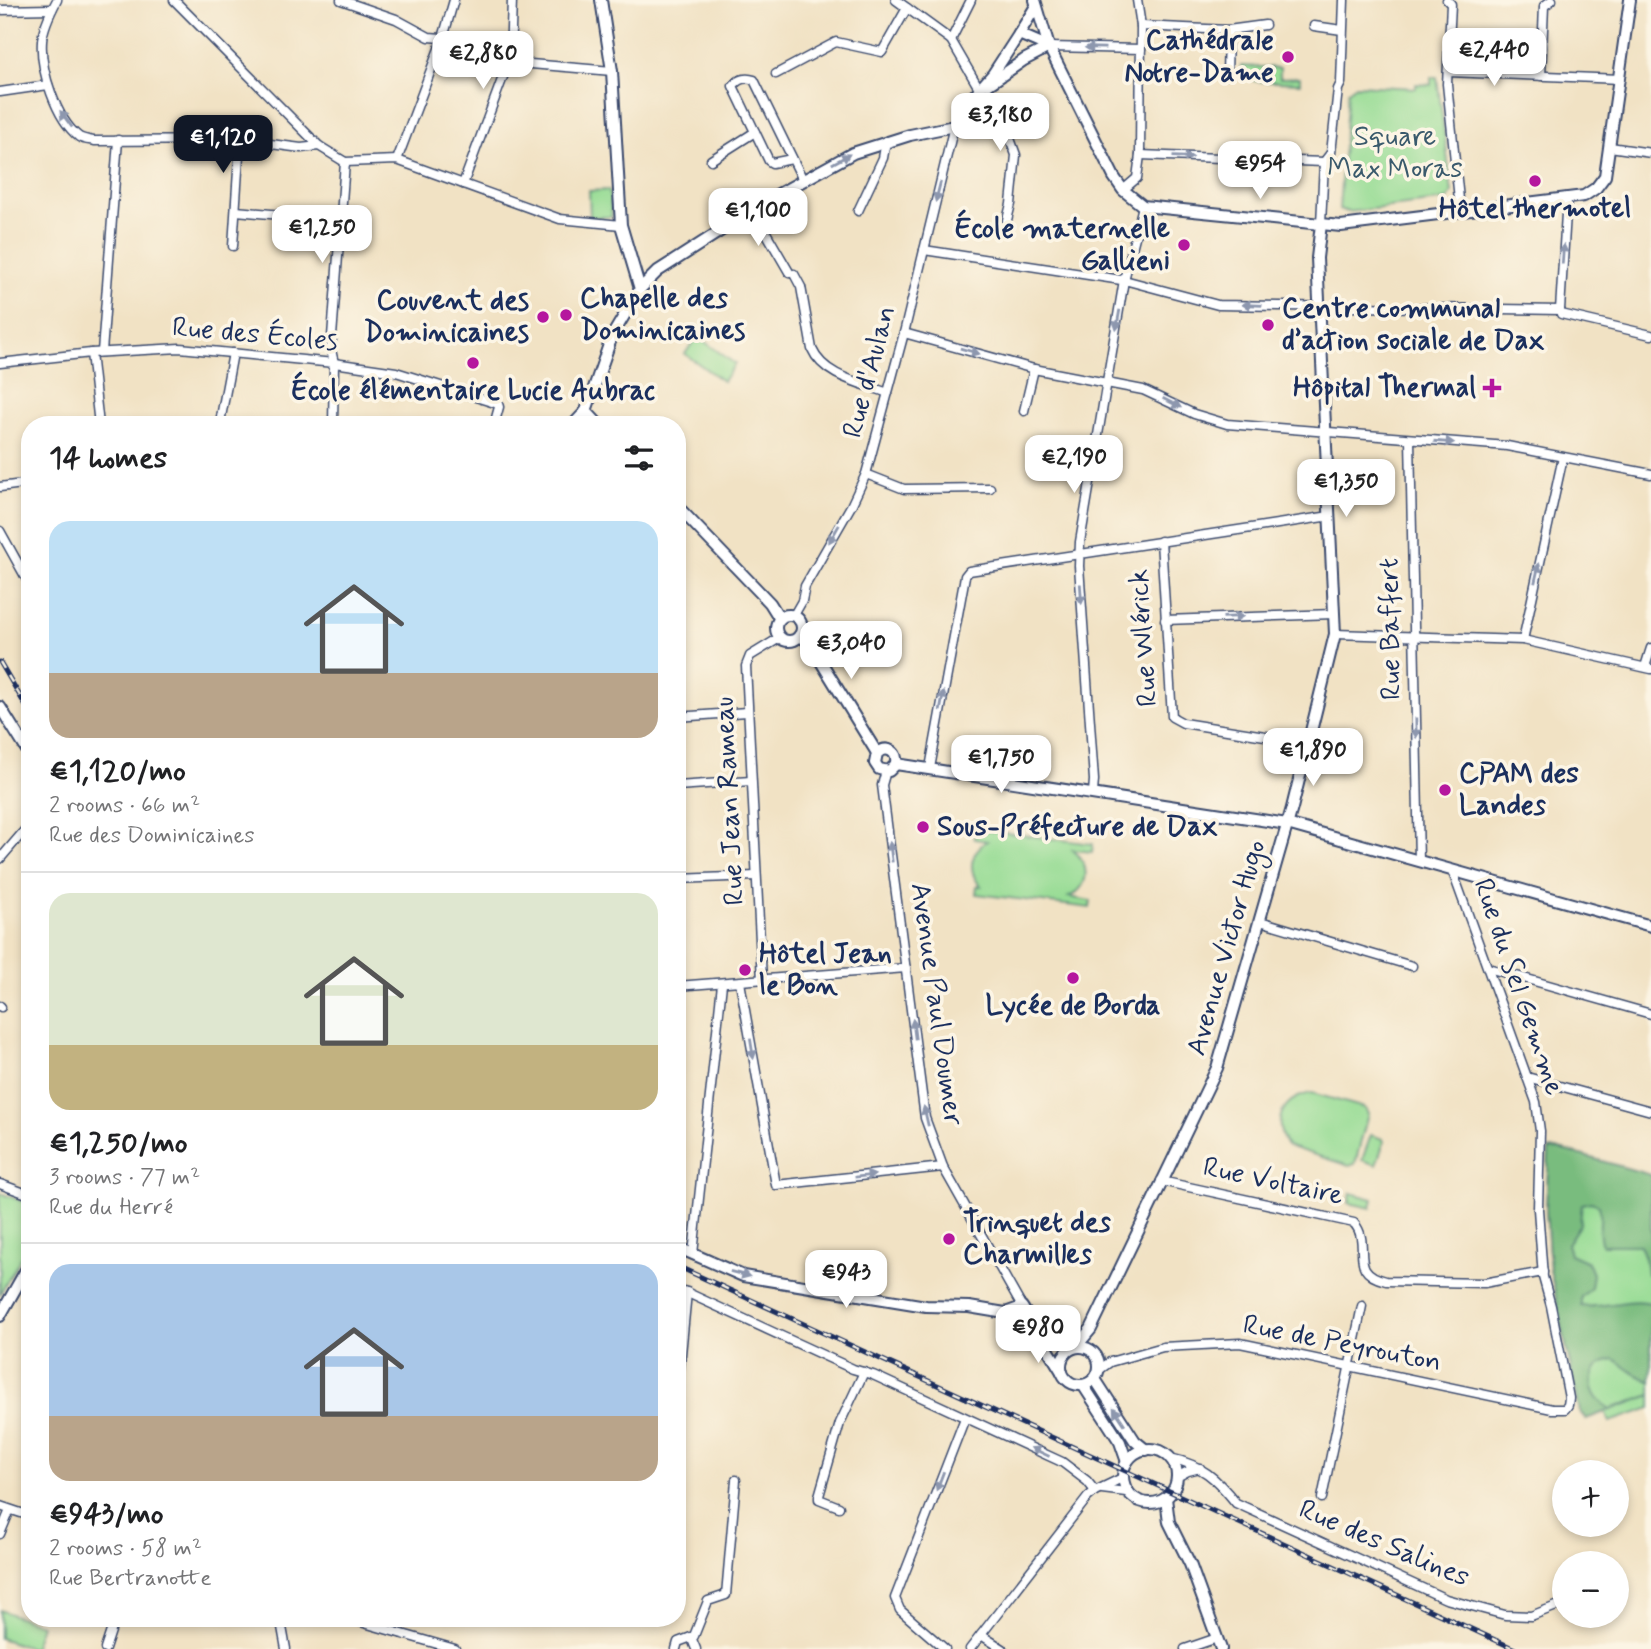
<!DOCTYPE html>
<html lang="en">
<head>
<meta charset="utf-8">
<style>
  body { margin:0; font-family:Mynerve,sans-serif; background:#f2f2f2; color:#202124; height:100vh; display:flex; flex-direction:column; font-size:26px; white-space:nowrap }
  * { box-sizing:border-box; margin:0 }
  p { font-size:23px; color:#757577 }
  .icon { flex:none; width:38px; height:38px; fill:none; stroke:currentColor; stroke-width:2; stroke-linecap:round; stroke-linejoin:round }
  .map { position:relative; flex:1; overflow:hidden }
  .sheet { position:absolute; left:21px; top:416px; width:665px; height:1211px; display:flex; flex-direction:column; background:#fff; border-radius:28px; box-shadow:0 4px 10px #0003 }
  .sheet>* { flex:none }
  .buttons { position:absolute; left:1552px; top:1460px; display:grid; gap:14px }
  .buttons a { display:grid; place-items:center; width:77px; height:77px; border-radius:50%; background:#fff; box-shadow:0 4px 10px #0003; font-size:35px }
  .price { position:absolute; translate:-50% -60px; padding:0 16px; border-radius:14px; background:#fff; color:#222; font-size:23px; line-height:46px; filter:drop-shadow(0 2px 4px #0008) }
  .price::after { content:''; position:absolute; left:50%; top:42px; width:21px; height:16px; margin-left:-10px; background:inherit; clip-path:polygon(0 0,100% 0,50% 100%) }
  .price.active { background:#111827; color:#fff }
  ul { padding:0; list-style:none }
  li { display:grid; align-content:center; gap:14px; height:371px; padding:0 28px }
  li+li { border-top:2px solid #e0e0e0 }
  li span { display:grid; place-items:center; height:217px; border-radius:21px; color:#555 }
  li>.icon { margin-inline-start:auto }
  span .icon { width:126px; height:126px; fill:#fffc; stroke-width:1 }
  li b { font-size:30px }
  h2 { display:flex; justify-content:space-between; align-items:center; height:84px; padding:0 28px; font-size:30px }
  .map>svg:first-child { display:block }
  .green { fill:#97dc94; stroke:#598679; stroke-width:2 }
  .forest { fill:#79bc7e; stroke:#4a766e; stroke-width:2 }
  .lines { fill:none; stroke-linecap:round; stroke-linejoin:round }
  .street-casing { stroke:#3b4a6d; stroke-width:11 }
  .secondary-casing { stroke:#3b4a6d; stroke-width:14 }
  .street { stroke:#fff; stroke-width:8 }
  .secondary { stroke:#fff; stroke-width:10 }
  .rail-casing { stroke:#1b2f5e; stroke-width:5 }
  .rail { stroke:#fcf5e5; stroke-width:2.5; stroke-dasharray:8; stroke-linecap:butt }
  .oneway { fill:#8d97ae }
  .poi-dot { fill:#b5179e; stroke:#fcf5e5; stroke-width:2.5 }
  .labels { text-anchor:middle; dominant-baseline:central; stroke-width:7; stroke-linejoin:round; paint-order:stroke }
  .poi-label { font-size:28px; font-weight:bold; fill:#1b2f5e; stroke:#fcf5e5; text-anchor:start }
  .park-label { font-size:28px; fill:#3a5a6c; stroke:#fcf5e5 }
  .street-label { font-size:28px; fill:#1b2f5e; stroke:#fcf5e5 }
</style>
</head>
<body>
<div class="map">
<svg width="1651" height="1649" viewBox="0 0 1651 1649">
  <rect width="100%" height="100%" fill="#fcf5e5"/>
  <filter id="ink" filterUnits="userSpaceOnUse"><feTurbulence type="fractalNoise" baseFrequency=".0143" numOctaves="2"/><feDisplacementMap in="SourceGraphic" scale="14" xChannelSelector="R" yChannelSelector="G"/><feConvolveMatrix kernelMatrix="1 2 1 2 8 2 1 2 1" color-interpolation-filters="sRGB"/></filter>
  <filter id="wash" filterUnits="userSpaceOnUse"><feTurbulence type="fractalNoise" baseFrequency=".00686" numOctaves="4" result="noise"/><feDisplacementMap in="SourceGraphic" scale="28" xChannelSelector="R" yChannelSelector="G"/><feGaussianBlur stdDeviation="1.57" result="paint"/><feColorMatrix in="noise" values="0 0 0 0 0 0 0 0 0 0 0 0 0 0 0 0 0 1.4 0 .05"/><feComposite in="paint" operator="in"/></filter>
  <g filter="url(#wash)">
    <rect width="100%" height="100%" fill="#f1e2c4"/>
    <g class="green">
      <polygon points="1241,66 1280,68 1280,78 1300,77 1300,83 1255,81 1242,74"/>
      <polygon points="1431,77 1437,77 1452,193 1447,200 1348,212 1339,209 1348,91 1356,85 1416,88 1416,84 1431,85"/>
      <polygon points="609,190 612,217 590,217 589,191"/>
      <polygon points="697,336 735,364 723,381 685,354"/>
      <path d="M 975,829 L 1093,844 L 1092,852 L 1073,850 C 1090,864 1091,886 1069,897 L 1091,901 L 1090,908 L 976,894 L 977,886 L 981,886 C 966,871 971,851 987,841 L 974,839 Z"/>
      <path d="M 1312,1093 L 1365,1108 L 1368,1114 L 1355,1164 L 1349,1166 L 1287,1146 C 1271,1120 1283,1098 1312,1093 Z"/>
      <polygon points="1371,1135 1383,1139 1384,1142 1376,1165 1362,1160"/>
      <polygon points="1559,1149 1651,1175 1651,1408 1610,1422 1605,1412 1586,1419 1580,1412 1550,1269 1546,1209 1549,1150"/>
      <polygon points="0,1193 30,1204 30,1242 0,1294"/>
      <polygon points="1351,1193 1373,1199 1371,1208 1349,1203"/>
      <polygon points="0,1610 41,1625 33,1649 0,1638"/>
    </g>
    <path class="forest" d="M 1559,1149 L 1651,1175 L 1651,1275 L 1647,1274 L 1645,1258 L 1640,1245 L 1602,1245 C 1596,1232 1603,1218 1599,1205 L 1591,1202 L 1582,1204 L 1580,1224 L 1567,1244 L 1570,1254 L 1588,1262 L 1593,1274 L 1591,1288 L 1581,1297 L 1581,1306 C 1605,1309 1628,1297 1651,1303 L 1651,1382 L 1635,1374 L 1614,1359 C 1594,1362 1585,1381 1597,1398 C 1600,1402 1606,1406 1610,1409 L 1651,1395 L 1586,1419 L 1580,1412 L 1550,1269 L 1546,1209 L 1549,1150 Z"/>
  </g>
  <g filter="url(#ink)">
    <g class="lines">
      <g class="street-casing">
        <g id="street">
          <path d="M 57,0 C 50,13 43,27 42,41 C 40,70 56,119 79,137 C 84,140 90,140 95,141 L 240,140 L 301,148 L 319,146"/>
          <polyline points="174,0 319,146 345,162 397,160 560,219 621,225"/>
          <polyline points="341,0 396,19 429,37 454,39 498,66 519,63 612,71"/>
          <polyline points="896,0 951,40 980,90 1008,133 1016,155 1011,204 1007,220"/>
          <polyline points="1447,0 1451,4 1447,84 1460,209"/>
          <polyline points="0,10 52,9"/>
          <polyline points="1141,26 1228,30 1265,25"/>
          <polyline points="1314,26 1342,30"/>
          <polyline points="951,40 971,0"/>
          <polyline points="1049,47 1141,49"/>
          <polyline points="1448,72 1620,79"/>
          <polyline points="776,74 836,42 882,52 907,8"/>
          <polyline points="1227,75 1228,30"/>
          <polyline points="1541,76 1544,6 1552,0"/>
          <polyline points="0,92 48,85"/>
          <polyline points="1610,147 1651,153"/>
          <polyline points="1140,155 1324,162"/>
          <path d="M 792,159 L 772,163 L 769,161 L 733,86 C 738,79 746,77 754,80 L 803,180"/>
          <polyline points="397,160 443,38 454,0"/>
          <polyline points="711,160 755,132"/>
          <polyline points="463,184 510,58 512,0"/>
          <polyline points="1123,190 1137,178 1140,155 1141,26 1137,0"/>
          <polyline points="753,210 789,272"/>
          <polyline points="236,211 340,220"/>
          <polyline points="858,211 883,158 886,141"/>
          <polyline points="1321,224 1324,162 1331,153 1338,89 1341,83 1344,0"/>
          <polyline points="233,246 240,140"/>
          <polyline points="924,250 1128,281 1218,305 1560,310"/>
          <path d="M 794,274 L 801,287 L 812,349 C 824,377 862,383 888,393"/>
          <polyline points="1560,310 1567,197"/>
          <polyline points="1560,310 1561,314 1651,335"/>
          <polyline points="904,333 1034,369 1143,390 1194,414 1227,424 1507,446 1651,474"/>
          <polyline points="102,352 118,140"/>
          <polyline points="91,353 99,425"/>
          <polyline points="0,363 91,353 180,348 334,363 396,372 498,404 499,407 494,425"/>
          <polyline points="1024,411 1034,369"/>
          <polyline points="221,417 233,353"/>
          <polyline points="333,425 334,363 331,350 345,162"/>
          <polyline points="1410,439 1419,861"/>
          <polyline points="866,474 904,489 990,488"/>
          <polyline points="0,487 30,483"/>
          <polyline points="0,531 30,585"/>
          <polyline points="1161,541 1172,717 1183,723 1309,743"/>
          <polyline points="794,615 802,601 805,586 851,506 866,474 904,333 954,126"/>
          <polyline points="1165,620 1334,614"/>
          <polyline points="1335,634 1523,640 1651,669"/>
          <polyline points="1523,640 1563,457"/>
          <polyline points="1645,667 1651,648"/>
          <polyline points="677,717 747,712"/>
          <polyline points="930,768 965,576 969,571 1330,516"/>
          <polyline points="886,771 882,785 925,1118 943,1167 1022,1307"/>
          <polyline points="677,786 751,781"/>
          <polyline points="1093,793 1094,780 1079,566 1080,542 1124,280 1143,206"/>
          <polyline points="0,859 30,824"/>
          <polyline points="677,879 756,876"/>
          <polyline points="1260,921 1412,966"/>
          <polyline points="1488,968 1651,1014"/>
          <polyline points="762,980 746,666 750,656 781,637"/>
          <polyline points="740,982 776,1185 943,1167"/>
          <polyline points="677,986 906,968"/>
          <polyline points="0,1006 1,1007"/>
          <polyline points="1527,1077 1651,1111"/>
          <path d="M 1161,1181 L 1354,1223 C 1373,1245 1346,1272 1386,1281 L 1484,1283 L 1543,1272"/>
          <polyline points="0,1184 30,1195"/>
          <polyline points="693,1254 722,984"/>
          <polyline points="677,1288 853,1369 873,1375 1062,1462 1087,1481 1095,1491"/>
          <polyline points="1099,1370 1110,1362 1163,1347 1240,1343 1552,1409 1565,1409 1568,1405 1569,1398 1551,1306 1543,1277 1538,1209 1540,1131 1536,1102 1452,870"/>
          <polyline points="677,1396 687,1292"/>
          <path d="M 1170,1458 C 1202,1465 1216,1478 1236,1503 L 1446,1599 L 1505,1615 L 1531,1616 L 1564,1603"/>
          <polyline points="1177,1477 1188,1471 1200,1468"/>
          <polyline points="1102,1489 1126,1492"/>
          <polyline points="1322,1498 1362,1306"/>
          <polyline points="0,1506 30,1516"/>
          <polyline points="839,1507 819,1499 819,1496 840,1423 864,1372"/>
          <polyline points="0,1534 10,1510"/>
          <polyline points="284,1619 282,1627 286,1649"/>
          <polyline points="350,1619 455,1649"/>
          <polyline points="981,1635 1003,1649"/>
          <polyline points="691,1637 696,1649"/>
          <polyline points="105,1649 115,1619"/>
          <polyline points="676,1649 678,1642 694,1636 708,1601 726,1595 736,1480"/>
          <polyline points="945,1649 900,1610 895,1598 965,1418"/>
          <polyline points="970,1649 1088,1497 1095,1491 1122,1478"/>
          <polyline points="1185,1649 1217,1638"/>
        </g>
      </g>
      <g class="secondary-casing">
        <g id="secondary">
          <polyline points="601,0 612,71 621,225 640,289"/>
          <polyline points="1035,0 1049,47 1114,177 1123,190 1143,206 1341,226 1584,196 1596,188 1605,176 1630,0"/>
          <polyline points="1019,34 1036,6"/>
          <polyline points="988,85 1024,60 1049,47"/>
          <polyline points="586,411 599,425"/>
          <polyline points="573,425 586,411 612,336 640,289 658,271 775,196 853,153 910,135 954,126 965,106 993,74 1019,34 1049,47"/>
          <polyline points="677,506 770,603 780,619"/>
          <circle cx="789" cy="628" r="13"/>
          <polyline points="799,636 806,640 815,652 877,753"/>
          <polyline points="0,707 30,755"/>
          <polyline points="877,753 875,763 879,769 889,771 896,764"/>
          <path d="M 877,753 C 888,745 898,752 896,764"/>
          <polyline points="896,764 1287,824 1651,926"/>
          <polyline points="677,1247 743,1276 926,1306 969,1307 1005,1313 1022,1307 1062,1372"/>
          <polyline points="0,1316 30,1263"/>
          <circle cx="1080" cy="1366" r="19"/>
          <polyline points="1076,1347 1091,1329 1217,1068 1292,808 1335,634 1317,258 1321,224"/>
          <polyline points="1095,1379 1135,1441 1146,1450"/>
          <polyline points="1083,1385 1120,1442 1127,1462"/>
          <circle cx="1150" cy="1476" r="27"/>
          <polyline points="1166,1498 1169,1522 1190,1564 1221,1649"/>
        </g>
      </g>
      <use href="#street" class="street"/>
      <use href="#secondary" class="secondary"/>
      <g class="rail-casing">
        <g id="rail">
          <polyline points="0,662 30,713"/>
          <polyline points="677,1266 1515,1649"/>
        </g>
      </g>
      <use href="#rail" class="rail"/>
    </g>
    <defs><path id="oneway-solid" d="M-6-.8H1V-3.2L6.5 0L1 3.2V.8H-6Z" transform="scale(1.75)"/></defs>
    <g class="oneway">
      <use href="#oneway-solid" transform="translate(1095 48) rotate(-179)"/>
      <use href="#oneway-solid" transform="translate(66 119) rotate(-126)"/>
      <use href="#oneway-solid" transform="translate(1183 157) rotate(2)"/>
      <use href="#oneway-solid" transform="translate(841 159) rotate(-29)"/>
      <use href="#oneway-solid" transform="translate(938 192) rotate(104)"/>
      <use href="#oneway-solid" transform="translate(1563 254) rotate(-86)"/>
      <use href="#oneway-solid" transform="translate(1252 305) rotate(-178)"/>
      <use href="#oneway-solid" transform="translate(1118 320) rotate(100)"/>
      <use href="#oneway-solid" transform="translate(970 351) rotate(16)"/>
      <use href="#oneway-solid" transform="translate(1172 403) rotate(27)"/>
      <use href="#oneway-solid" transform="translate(1444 442) rotate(4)"/>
      <use href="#oneway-solid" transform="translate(834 534) rotate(120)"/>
      <use href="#oneway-solid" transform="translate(1537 573) rotate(-77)"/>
      <use href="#oneway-solid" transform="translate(1081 594) rotate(86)"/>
      <use href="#oneway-solid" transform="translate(1233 617) rotate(-2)"/>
      <use href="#oneway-solid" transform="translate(942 701) rotate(-80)"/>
      <use href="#oneway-solid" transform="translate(1416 728) rotate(89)"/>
      <use href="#oneway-solid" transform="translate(891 852) rotate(-97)"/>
      <use href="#oneway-solid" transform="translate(914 1029) rotate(-97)"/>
      <use href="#oneway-solid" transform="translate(752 1049) rotate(81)"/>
      <use href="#oneway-solid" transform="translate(926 1116) rotate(-103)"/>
      <use href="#oneway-solid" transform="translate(865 1176) rotate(-6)"/>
      <use href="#oneway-solid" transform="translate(740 1274) rotate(15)"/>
      <use href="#oneway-solid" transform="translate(1119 1416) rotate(-124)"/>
      <use href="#oneway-solid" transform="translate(1040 1452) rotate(-155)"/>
      <use href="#oneway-solid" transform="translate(940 1481) rotate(111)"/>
    </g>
  </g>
  <g class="poi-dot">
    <circle cx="1288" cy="57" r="7"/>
    <circle cx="1535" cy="181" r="7"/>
    <circle cx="1184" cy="245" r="7"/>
    <circle cx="566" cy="315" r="7"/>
    <circle cx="543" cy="317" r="7"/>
    <circle cx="1268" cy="325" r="7"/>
    <circle cx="473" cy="363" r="7"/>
    <path d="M1488.5 377.5h7v7h7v7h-7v7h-7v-7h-7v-7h7z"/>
    <circle cx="1445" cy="790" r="7"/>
    <circle cx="923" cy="827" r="7"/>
    <circle cx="745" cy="970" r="7"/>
    <circle cx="1073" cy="978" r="7"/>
    <circle cx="949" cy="1239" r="7"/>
  </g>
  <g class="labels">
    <g class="poi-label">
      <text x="1274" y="41" text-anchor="end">Cathédrale<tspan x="1274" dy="32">Notre-Dame</tspan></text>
      <text x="1535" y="209" text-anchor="middle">Hôtel thermotel</text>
      <text x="1170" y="229" text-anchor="end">École maternelle<tspan x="1170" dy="32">Gallieni</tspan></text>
      <text x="580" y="299">Chapelle des<tspan x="580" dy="32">Dominicaines</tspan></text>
      <text x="529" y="301" text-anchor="end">Couvent des<tspan x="529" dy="32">Dominicaines</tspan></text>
      <text x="1282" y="309">Centre communal<tspan x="1282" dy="32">d’action sociale de Dax</tspan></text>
      <text x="1476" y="388" text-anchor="end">Hôpital Thermal</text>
      <text x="473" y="391" text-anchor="middle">École élémentaire Lucie Aubrac</text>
      <text x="1459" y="774">CPAM des<tspan x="1459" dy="32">Landes</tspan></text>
      <text x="937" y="827">Sous-Préfecture de Dax</text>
      <text x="759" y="954">Hôtel Jean<tspan x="759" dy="32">le Bon</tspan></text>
      <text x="1073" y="1006" text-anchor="middle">Lycée de Borda</text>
      <text x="963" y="1223">Trinquet des<tspan x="963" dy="32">Charmilles</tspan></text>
    </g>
    <g class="park-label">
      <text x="1395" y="137">Square<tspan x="1395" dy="32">Max Moras</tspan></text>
    </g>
    <g class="street-label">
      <text transform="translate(255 335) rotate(5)">Rue des Écoles</text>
      <text transform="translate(870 372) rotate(-75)">Rue d'Aulan</text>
      <text transform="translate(1391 629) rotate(-91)">Rue Baffert</text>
      <text transform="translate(1144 638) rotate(-94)">Rue Wlérick</text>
      <text transform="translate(730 801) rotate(-93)">Rue Jean Rameau</text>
      <text transform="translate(1227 948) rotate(-74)">Avenue Victor Hugo</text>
      <text transform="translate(1518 987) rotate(71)">Rue du Sel Gemme</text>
      <text transform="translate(936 1004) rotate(82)">Avenue Paul Doumer</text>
      <text transform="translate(1273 1182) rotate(12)">Rue Voltaire</text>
      <text transform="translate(1342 1344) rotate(11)">Rue de Peyrouton</text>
      <text transform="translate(1384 1544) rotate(23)">Rue des Salines</text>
    </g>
  </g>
</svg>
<div class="buttons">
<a>+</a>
<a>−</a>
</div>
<b class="price" style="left:1494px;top:88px">€2,440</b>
<b class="price" style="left:483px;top:91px">€2,880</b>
<b class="price" style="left:1000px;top:153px">€3,180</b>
<b class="price active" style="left:223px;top:175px">€1,120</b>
<b class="price" style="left:1260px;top:201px">€954</b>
<b class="price" style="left:758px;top:248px">€1,100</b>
<b class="price" style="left:322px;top:265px">€1,250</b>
<b class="price" style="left:1074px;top:495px">€2,190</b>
<b class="price" style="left:1346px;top:519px">€1,350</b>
<b class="price" style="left:851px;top:681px">€3,040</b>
<b class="price" style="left:1313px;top:788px">€1,890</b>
<b class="price" style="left:1001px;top:795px">€1,750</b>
<b class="price" style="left:846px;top:1310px">€943</b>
<b class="price" style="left:1038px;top:1365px">€980</b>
<section class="sheet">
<h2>14 homes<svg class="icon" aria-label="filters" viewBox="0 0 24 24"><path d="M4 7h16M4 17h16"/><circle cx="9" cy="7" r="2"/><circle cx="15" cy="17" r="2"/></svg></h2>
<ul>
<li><span style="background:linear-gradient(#bfe0f5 70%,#b9a48a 0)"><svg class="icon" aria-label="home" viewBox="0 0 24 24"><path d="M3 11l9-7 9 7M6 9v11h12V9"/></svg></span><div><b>€1,120/mo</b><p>2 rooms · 66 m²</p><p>Rue des Dominicaines</p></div></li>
<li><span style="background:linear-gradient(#dfe7d0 70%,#c2b280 0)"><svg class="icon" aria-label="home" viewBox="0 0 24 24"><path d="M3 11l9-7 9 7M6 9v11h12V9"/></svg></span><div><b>€1,250/mo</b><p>3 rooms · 77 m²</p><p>Rue du Herré</p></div></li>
<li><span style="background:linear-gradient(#a9c7e8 70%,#b9a48a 0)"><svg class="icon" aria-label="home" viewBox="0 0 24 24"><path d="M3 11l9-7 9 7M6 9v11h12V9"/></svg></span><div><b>€943/mo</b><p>2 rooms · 58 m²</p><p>Rue Bertranotte</p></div></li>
</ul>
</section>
</div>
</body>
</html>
